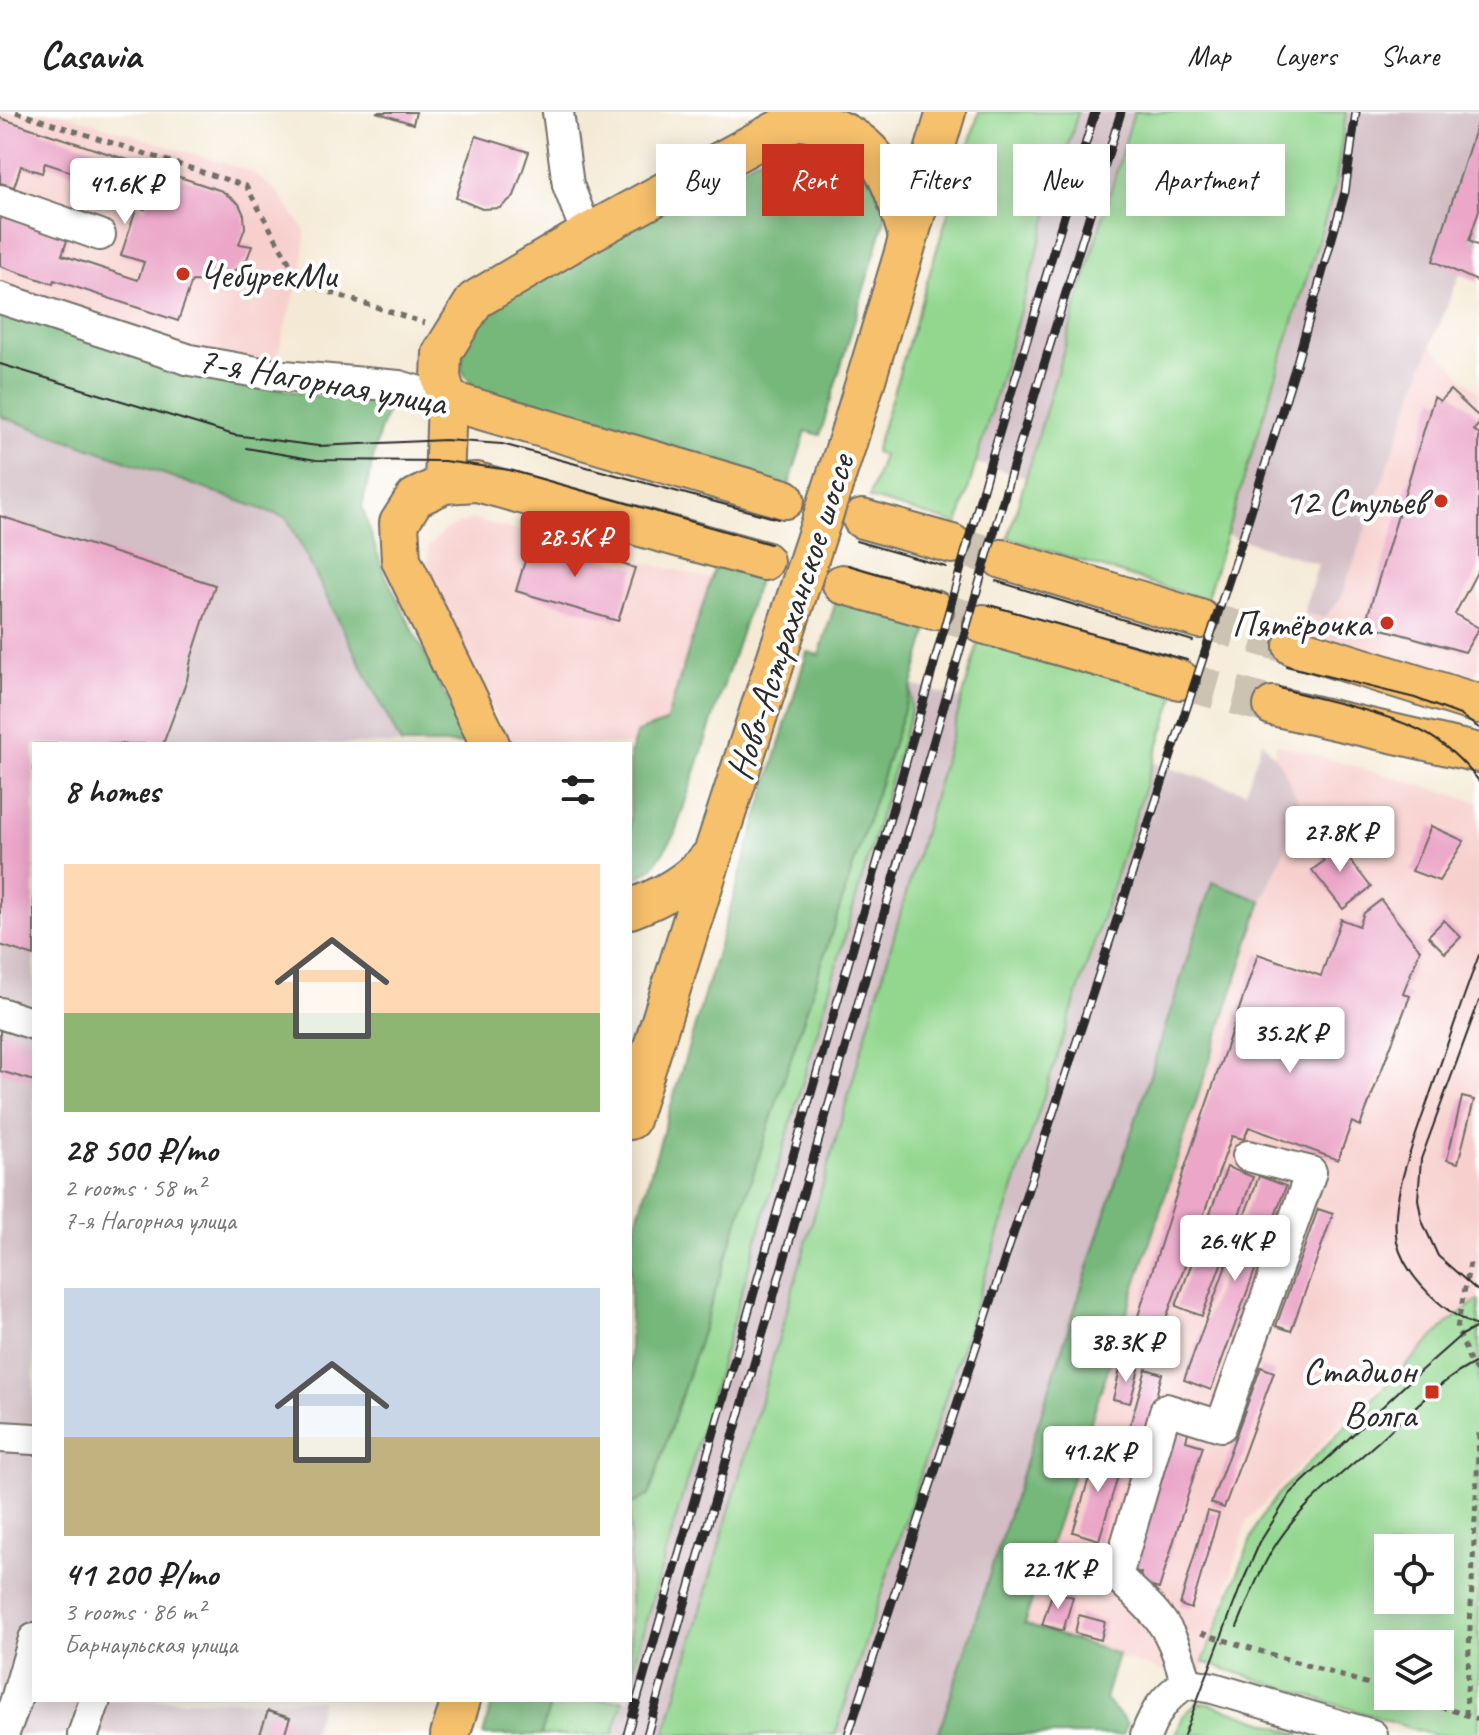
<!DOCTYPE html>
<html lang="en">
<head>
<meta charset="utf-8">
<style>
  body { margin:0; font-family:Caveat,sans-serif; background:#f6f6f6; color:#222; height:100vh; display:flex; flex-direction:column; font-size:30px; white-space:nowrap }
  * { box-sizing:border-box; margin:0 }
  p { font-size:26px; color:#767676 }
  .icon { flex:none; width:44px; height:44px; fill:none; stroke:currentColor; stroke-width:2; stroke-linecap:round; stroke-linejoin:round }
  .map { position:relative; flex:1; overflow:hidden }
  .panel { position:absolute; left:32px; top:630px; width:600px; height:960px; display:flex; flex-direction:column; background:#fff; border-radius:0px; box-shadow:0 4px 20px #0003 }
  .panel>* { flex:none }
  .guide { position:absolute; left:656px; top:32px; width:702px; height:72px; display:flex; gap:16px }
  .buttons { position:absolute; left:1374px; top:1422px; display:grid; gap:16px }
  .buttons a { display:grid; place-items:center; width:80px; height:80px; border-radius:0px; background:#fff; box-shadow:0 4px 20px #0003; font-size:40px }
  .price { position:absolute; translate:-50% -68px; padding:0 18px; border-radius:8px; background:#fff; color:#222; font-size:26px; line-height:52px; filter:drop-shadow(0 2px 4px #0008) }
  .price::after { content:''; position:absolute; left:50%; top:48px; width:24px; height:18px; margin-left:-12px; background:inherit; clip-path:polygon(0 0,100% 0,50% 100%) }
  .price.current { background:#c8321e; color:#fff }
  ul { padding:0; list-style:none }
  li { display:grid; align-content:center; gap:16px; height:424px; padding:0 32px }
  li span { display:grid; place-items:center; height:248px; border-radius:0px; color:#555 }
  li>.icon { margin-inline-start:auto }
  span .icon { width:144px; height:144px; fill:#fffc; stroke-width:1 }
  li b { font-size:34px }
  h2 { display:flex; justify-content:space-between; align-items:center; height:96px; padding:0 32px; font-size:34px }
  .chip { padding:0 28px; border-radius:0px; background:#fff; box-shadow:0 4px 20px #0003; font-size:28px; line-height:72px }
  .chip.current { background:#c8321e; color:#fff }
  header { display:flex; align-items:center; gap:48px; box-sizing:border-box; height:112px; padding:0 40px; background:#fff; border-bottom:2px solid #e0e0e0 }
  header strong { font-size:38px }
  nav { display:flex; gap:44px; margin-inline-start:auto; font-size:28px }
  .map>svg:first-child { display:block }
  .built { fill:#f7d0ce }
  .industrial { fill:#d2bec4 }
  .green { fill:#93d78f; stroke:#5f815d; stroke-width:2; fill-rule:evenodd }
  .forest { fill:#76b87a; stroke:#507252; stroke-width:2 }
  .building { fill:#eba6c8 }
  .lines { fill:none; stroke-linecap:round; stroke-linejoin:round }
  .major-tunnel { stroke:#ccc3b2; stroke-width:38; stroke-dasharray:38 19; stroke-linecap:butt }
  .minor-casing { stroke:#716e66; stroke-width:34 }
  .major-casing { stroke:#716e66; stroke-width:42 }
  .path { stroke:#716e66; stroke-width:5; stroke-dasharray:6 6; stroke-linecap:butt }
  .minor { stroke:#fff; stroke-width:30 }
  .major { stroke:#f7c06c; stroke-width:38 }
  .tram { stroke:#2b2b2b; stroke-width:2 }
  .rail-casing { stroke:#2b2b2b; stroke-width:9 }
  .rail { stroke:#fff; stroke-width:6; stroke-dasharray:18; stroke-linecap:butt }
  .major-bridge-casing { stroke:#716e66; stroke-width:42; stroke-linecap:butt }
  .major-bridge { stroke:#f7c06c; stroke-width:38 }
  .poi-dot { fill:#c8321e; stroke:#fff; stroke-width:3 }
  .labels { text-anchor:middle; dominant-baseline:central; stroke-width:8; stroke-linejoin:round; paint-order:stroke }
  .poi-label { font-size:38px; fill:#2b2b2b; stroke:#fff; text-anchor:end }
  .street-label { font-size:38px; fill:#2b2b2b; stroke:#fff }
</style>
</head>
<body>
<header>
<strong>Casavia</strong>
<nav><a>Map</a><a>Layers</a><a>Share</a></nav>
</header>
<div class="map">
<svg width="1479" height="1623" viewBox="0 0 1479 1623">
  <rect width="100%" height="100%" fill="#fff"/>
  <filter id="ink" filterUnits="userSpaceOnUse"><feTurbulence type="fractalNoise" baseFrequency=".0125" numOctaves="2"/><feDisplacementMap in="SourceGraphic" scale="16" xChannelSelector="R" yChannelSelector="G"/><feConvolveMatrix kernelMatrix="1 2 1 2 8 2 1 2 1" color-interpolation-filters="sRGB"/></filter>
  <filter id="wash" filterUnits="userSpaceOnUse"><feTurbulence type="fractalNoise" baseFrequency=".006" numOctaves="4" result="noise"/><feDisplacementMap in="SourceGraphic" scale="32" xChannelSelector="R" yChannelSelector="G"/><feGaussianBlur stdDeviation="1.8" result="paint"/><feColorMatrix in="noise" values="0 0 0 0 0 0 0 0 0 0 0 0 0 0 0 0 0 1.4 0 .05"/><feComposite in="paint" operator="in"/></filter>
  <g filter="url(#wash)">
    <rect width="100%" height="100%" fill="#f4e9d4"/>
    <g class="built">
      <polygon points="0,0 58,0 252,60 277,79 305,119 303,154 275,250 195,238 0,173"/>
      <polygon points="1431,233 1479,281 1479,554 1470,573 1297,518 1303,502 1324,505 1340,488"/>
      <polygon points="472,407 711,467 666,610 637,620 630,642 630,632 509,632 429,466 428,435 446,417"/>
      <polygon points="1277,632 1479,690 1479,1241 1396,1254 1247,1409 1200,1570 1018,1517"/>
    </g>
    <g class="industrial">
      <polygon points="1078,0 1134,0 1025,365 976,351"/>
      <polygon points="1346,0 1479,0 1479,170 1460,162 1431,233 1340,488 1324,505 1303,502 1318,452 1227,423 1335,75"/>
      <polygon points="0,304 287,406 401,632 34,632 34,1588 322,1588 311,1623 0,1623"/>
      <polygon points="912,573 962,587 665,1623 613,1623 623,1588 630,1588 630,1564 910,601"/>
      <polygon points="1262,629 1282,654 1302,697 1262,789 1211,770 938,1623 835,1623 1154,651 1245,680"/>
    </g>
    <g class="green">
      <polygon points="979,0 1078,0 958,412 869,386 883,343 875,340"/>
      <polygon points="1134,0 1346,0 1335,75 1206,488 1008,426"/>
      <polygon points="980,524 1175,583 835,1623 665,1623"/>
      <polygon points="912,573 910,601 630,1564 630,1393 649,1383"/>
      <path d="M 1479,1189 L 1479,1623 L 1432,1623 L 1203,1550 L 1258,1410 L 1277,1383 L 1447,1212 L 1475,1190 ZM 1388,1436 L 1440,1436 L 1440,1488 L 1388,1488 ZM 1388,1532 L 1440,1532 L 1440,1584 L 1388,1584 Z"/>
      <polygon points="552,1588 623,1588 613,1623 541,1623"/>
      <polygon points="1197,1591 1210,1592 1302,1623 1176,1623 1183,1604"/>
    </g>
    <g class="forest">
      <polygon points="800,23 826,24 855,49 874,73 886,104 820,323 806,319 788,376 476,279 461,257 464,237 488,196"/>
      <polygon points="0,197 263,274 388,296 379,322 362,395 383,458 469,632 401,632 287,406 0,304"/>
      <polygon points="715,454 759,466 674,724 652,756 630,771 630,642 637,620 666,610"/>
      <polygon points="837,486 930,510 912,573 649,1383 630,1393 630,1130 807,540 819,543"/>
      <polygon points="1212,770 1262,789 1024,1512 1118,1542 1105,1587 1127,1611 1123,1623 938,1623"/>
      <polygon points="493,1588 551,1588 541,1623 483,1623"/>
    </g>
    <g id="blocks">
      <g class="building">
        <polygon points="376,0 416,0 413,12"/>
        <polygon points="0,6 222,79 239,92 244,103 245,116 239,132 252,134 247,147 233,160 223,166 211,170 192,169 178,209 54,168 53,172 0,154 0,100 69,123 62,143 138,168 144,150 121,143 137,95 145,97 149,86 45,51 42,61 21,54 14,75 0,71"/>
        <polygon points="1478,8 1479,98 1469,129 1479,134 1479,170 1433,149"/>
        <polygon points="476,24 529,40 514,84 500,96 482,97 456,86"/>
        <polygon points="1450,278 1479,305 1479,312 1474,318 1479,322 1479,456 1455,502 1479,516 1465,540 1365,512 1434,285 1440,289"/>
        <polygon points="0,404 215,473 191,547 187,568 163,632 34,632 34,844 0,833"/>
        <polygon points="532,425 635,456 618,509 516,479"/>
        <polygon points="1431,714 1464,729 1439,769 1412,759"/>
        <polygon points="1331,724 1371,775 1343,797 1312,758 1324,749 1315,738"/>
        <polygon points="1381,788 1420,838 1403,881 1410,884 1360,1014 1352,1010 1338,1048 1249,1015 1244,1027 1232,1024 1152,1245 1127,1239 1183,1061 1258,842 1321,864 1341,807 1359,814 1364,801"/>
        <polygon points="1444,808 1461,825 1445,841 1428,824"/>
        <polygon points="0,918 34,928 34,969 0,959"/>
        <polygon points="1462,985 1474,988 1458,1051 1447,1048"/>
        <polygon points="1227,1055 1253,1065 1202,1204 1176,1194"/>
        <polygon points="1259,1064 1286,1074 1211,1278 1184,1268"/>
        <polygon points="1318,1097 1333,1102 1291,1219 1276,1214"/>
        <polygon points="1121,1253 1139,1257 1130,1291 1113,1287"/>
        <polygon points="1261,1255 1274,1260 1224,1396 1211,1391"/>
        <polygon points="1146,1257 1162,1262 1143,1332 1126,1327"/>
        <polygon points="1171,1311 1189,1316 1186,1329 1203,1334 1159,1477 1138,1471 1141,1461 1127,1456"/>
        <polygon points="1098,1335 1124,1344 1099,1428 1073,1420"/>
        <polygon points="1207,1399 1219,1402 1191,1497 1180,1493"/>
        <polygon points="1090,1437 1108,1442 1096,1482 1078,1477"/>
        <polygon points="1053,1479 1073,1485 1063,1519 1042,1513"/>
        <polygon points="1079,1503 1105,1510 1101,1528 1075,1521"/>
        <polygon points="268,1599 290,1606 284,1623 260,1622"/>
      </g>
    </g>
  </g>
  <g filter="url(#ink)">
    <use href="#blocks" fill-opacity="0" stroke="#716e66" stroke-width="2"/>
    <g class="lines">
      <g class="major-tunnel">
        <polyline points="952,432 1002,447"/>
        <polyline points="934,498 983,512"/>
        <polyline points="1200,507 1293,534"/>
        <polyline points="1180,568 1273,594"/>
      </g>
      <g class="minor-casing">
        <g id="minor">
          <polyline points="558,0 568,73 587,122"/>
          <polyline points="0,88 100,123"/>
          <polyline points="0,186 190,248 273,263 399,274 447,288"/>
          <polyline points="0,901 34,912"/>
          <polyline points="0,1325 34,1327"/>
          <path d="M 1186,1571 C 1182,1554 1177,1537 1169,1522 C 1158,1500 1134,1481 1117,1464 L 1166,1297 L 1221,1314 L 1311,1060 L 1248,1044"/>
          <polyline points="1186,1571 1213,1576 1372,1623"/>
          <polyline points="3,1623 15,1591 34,1527"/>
          <polyline points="83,1623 95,1588"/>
          <path d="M 1146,1623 C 1156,1598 1164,1586 1186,1571"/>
        </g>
      </g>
      <g class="major-casing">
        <g id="major">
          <path d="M 798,8 C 811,11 824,12 836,17 C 885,37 894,78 908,124"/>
          <polyline points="447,288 785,387"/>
          <polyline points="847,331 946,0"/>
          <polyline points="444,372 447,288 441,265 442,241 475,188 587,122 811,0"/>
          <polyline points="862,407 952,432"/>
          <polyline points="1002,447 1200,507"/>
          <polyline points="842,472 934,498"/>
          <polyline points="983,512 1180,568"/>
          <polyline points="1293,534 1479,592"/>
          <polyline points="1273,594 1479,641"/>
          <polyline points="490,632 401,448 399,411 415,386 444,372 477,370 764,449"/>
          <path d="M 630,797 C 662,785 688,771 711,744"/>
          <polyline points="630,1008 713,742 781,532"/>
          <polyline points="450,1623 461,1588"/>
        </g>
      </g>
      <g class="path">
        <polyline points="16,0 246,74 301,171 425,211"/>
        <polyline points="1470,1151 1457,1216 1471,1252 1479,1263"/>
        <polyline points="1201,1521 1388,1578"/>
        <polyline points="1406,1584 1479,1607"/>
        <polyline points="1466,1603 1479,1320"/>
      </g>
      <use href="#minor" class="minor"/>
      <use href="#major" class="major"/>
      <g class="tram">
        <polyline points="0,252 234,323 318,334 445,328 502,332 778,407"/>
        <polyline points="246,336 316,348 444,349 510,358 770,432"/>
        <polyline points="856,429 946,455"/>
        <polyline points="848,453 939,480"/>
        <polyline points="996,469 1193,529"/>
        <polyline points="989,493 1187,548"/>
        <polyline points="1286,554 1415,586 1460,603 1479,616"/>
        <path d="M 1279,576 C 1323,588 1376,598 1417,617 C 1442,628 1462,648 1479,669"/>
        <path d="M 1479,843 C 1461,891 1445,939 1428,988 C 1415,1027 1389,1088 1397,1130 C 1405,1165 1446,1203 1479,1215"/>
        <polyline points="1479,889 1421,1047 1418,1087 1422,1109 1438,1144 1479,1180"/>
        <path d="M 1237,1515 C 1248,1489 1258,1461 1273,1437 C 1299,1394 1342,1362 1379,1329 C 1408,1302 1443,1265 1479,1249"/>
        <polyline points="1184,1623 1240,1476 1260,1430 1290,1382 1418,1261 1460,1224 1479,1214"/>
      </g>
      <g class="rail-casing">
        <g id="rail">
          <polyline points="627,1623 927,577 989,355 1095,0"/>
          <polyline points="647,1623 1011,361 1121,0"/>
          <polyline points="848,1623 1242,428 1297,250 1345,80 1356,0"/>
        </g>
      </g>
      <use href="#rail" class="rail"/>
      <g class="major-bridge-casing">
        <polyline id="major-bridge" points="781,532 847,331"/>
      </g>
      <use href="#major-bridge" class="major-bridge"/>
    </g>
  </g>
  <g class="poi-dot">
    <circle cx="183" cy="162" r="8"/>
    <circle cx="1441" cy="389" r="8"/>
    <circle cx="1387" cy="511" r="8"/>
    <rect x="1424" y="1272" width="16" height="16" rx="4"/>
  </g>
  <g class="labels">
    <g class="poi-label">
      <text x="199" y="162" text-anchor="start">ЧебурекМи</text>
      <text x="1425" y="389">12 Стульев</text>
      <text x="1371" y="511">Пятёрочка</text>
      <text x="1416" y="1258">Стадион<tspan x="1416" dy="44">Волга</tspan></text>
    </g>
    <g class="street-label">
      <text transform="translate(322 269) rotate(10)">7-я Нагорная улица</text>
      <text transform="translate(790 505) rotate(-72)">Ново-Астраханское шоссе</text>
    </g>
  </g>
</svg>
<div class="buttons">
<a><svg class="icon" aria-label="locate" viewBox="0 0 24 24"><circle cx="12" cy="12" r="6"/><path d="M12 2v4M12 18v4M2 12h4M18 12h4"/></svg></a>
<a><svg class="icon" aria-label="layers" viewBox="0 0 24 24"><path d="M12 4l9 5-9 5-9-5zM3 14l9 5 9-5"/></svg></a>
</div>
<b class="price" style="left:125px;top:114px">41.6K ₽</b>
<b class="price current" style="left:575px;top:467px">28.5K ₽</b>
<b class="price" style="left:1340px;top:762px">27.8K ₽</b>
<b class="price" style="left:1290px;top:963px">35.2K ₽</b>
<b class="price" style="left:1235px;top:1171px">26.4K ₽</b>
<b class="price" style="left:1126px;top:1272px">38.3K ₽</b>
<b class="price" style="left:1098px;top:1382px">41.2K ₽</b>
<b class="price" style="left:1058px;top:1499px">22.1K ₽</b>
<div class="guide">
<a class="chip">Buy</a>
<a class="chip current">Rent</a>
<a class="chip">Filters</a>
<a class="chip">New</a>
<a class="chip">Apartment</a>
</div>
<section class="panel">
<h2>8 homes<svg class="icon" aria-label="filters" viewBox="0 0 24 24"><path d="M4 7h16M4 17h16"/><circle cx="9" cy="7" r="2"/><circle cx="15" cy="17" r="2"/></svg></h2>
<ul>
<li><span style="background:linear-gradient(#ffd9b3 60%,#8fb573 0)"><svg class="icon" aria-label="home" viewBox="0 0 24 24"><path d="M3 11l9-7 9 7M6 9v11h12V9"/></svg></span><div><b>28 500 ₽/mo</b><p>2 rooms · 58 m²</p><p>7-я Нагорная улица</p></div></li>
<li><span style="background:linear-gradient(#c9d6e8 60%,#c2b280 0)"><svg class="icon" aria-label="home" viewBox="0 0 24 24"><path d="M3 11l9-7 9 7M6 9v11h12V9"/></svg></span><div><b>41 200 ₽/mo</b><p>3 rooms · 86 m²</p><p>Барнаульская улица</p></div></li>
</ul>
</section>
</div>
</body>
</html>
